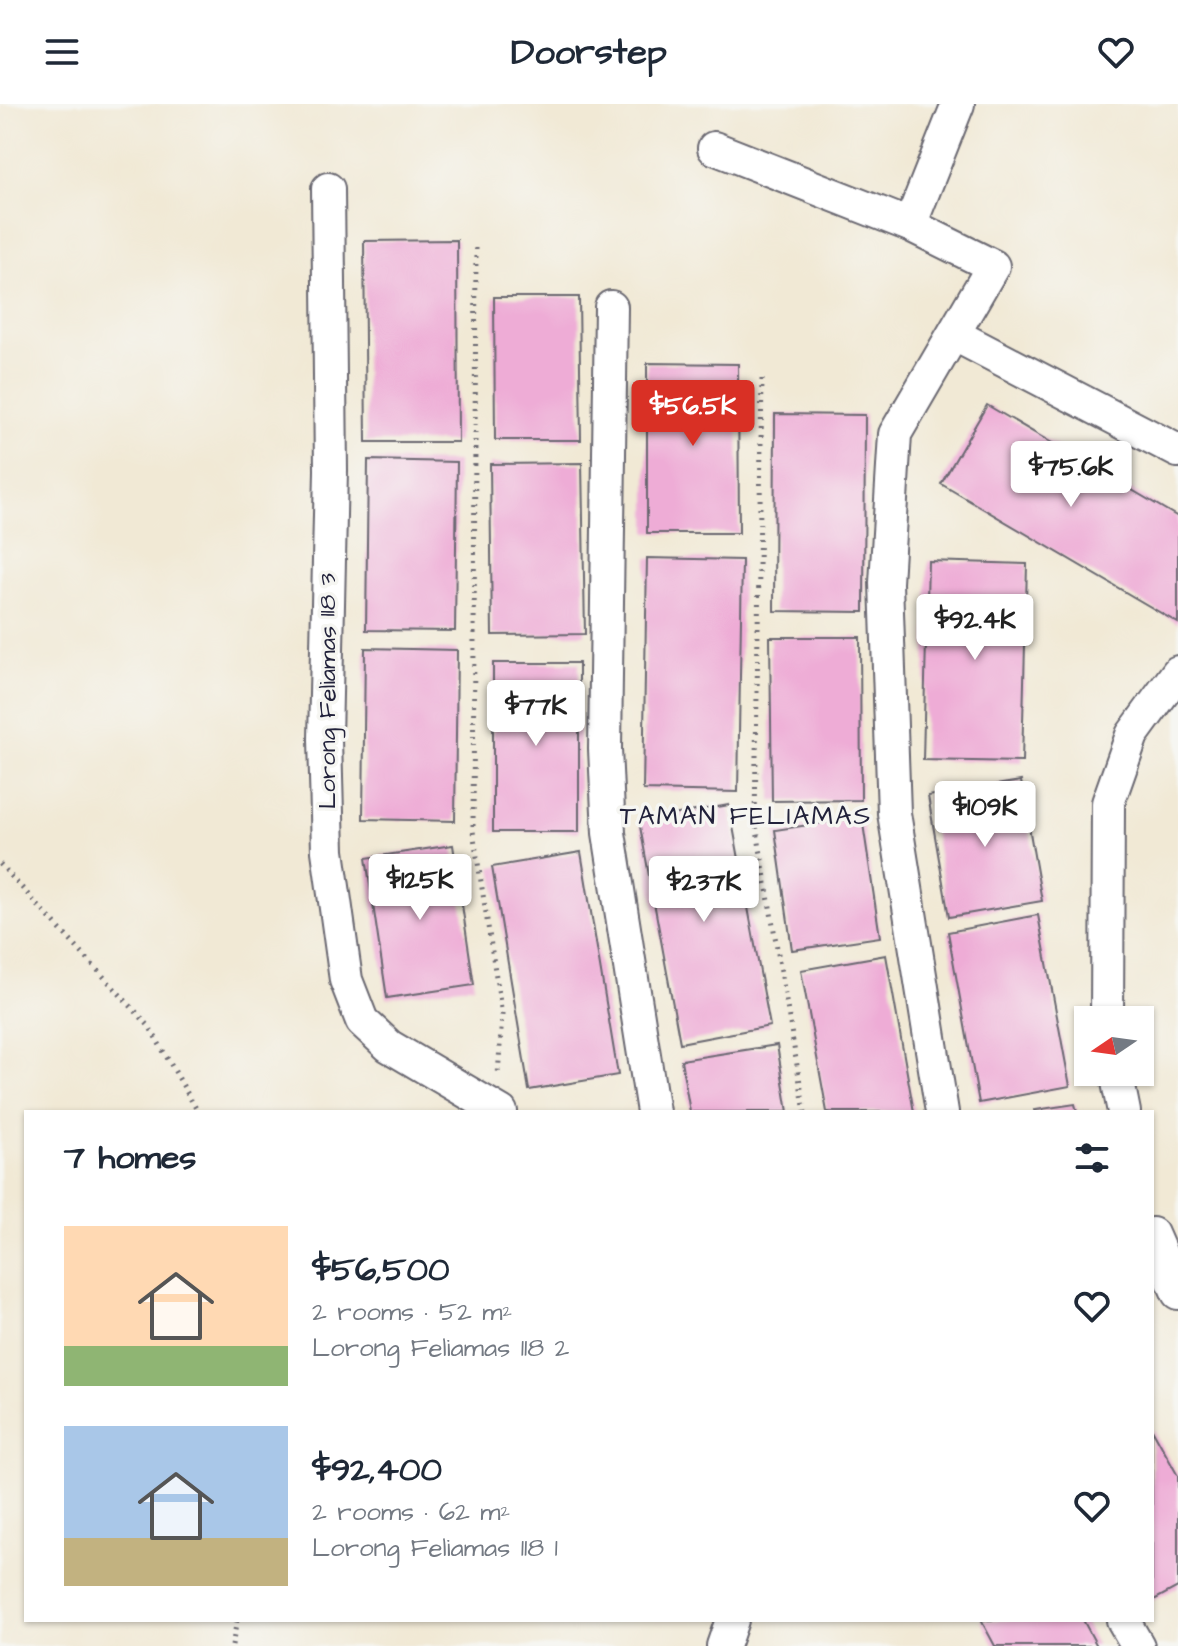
<!DOCTYPE html>
<html lang="en">
<head>
<meta charset="utf-8">
<style>
  body { margin:0; font-family:"Architects Daughter",sans-serif; background:#f6f6f7; color:#1f2937; height:100vh; display:flex; flex-direction:column; font-size:30px; white-space:nowrap }
  * { box-sizing:border-box; margin:0 }
  p { font-size:26px; color:#747a83 }
  .icon { flex:none; width:44px; height:44px; fill:none; stroke:currentColor; stroke-width:2; stroke-linecap:round; stroke-linejoin:round }
  .map { position:relative; flex:1; overflow:hidden }
  .side { position:absolute; left:24px; top:1006px; width:1130px; height:512px; display:flex; flex-direction:column; background:#fff; border-radius:0px; box-shadow:0 2px 6px #0004 }
  .side>* { flex:none }
  .needle { width:52px; rotate:257deg }
  .fabs { position:absolute; left:1074px; top:902px; display:grid; gap:16px }
  .fabs a { display:grid; place-items:center; width:80px; height:80px; border-radius:0px; background:#fff; box-shadow:0 2px 6px #0004; font-size:40px }
  .price { position:absolute; translate:-50% -68px; padding:0 18px; border-radius:8px; background:#fff; color:#222; font-size:26px; line-height:52px; filter:drop-shadow(0 2px 4px #0008) }
  .price::after { content:''; position:absolute; left:50%; top:48px; width:24px; height:18px; margin-left:-12px; background:inherit; clip-path:polygon(0 0,100% 0,50% 100%) }
  .price.on { background:#d93025; color:#fff }
  ul { padding:0; list-style:none }
  li { display:flex; align-items:center; gap:24px; height:200px; padding:0 40px }
  li span { display:grid; place-items:center; flex:none; width:224px; height:160px; border-radius:0px; color:#555 }
  li>.icon { margin-inline-start:auto }
  span .icon { width:96px; height:96px; fill:#fffc; stroke-width:1 }
  li b { font-size:34px }
  h2 { display:flex; justify-content:space-between; align-items:center; height:96px; padding:0 40px; font-size:34px }
  header { display:flex; justify-content:space-between; align-items:center; height:104px; padding:0 40px; background:#fff; font-size:36px; font-weight:700 }
  .map>svg:first-child { display:block }
  .building { fill:#eeacd6 }
  .lines { fill:none; stroke-linecap:round; stroke-linejoin:round }
  .minor-casing { stroke:#6a6871; stroke-width:36 }
  .path { stroke:#6a6871; stroke-width:5; stroke-dasharray:2 6; stroke-linecap:butt }
  .minor { stroke:#fff; stroke-width:32 }
  .labels { text-anchor:middle; dominant-baseline:central; stroke-width:7; stroke-linejoin:round; paint-order:stroke }
  .street-label { font-size:24px; fill:#22223b; stroke:#f6f6f2 }
  .neighbourhood-label { font-size:26px; letter-spacing:2px; fill:#22223b; stroke:#f6f6f2 }
</style>
</head>
<body>
<header><svg class="icon" aria-label="menu" viewBox="0 0 24 24"><path d="M4 6h16M4 12h16M4 18h16"/></svg>Doorstep<svg class="icon" aria-label="heart" viewBox="0 0 24 24"><path d="M12 20l-8-8c-3-5 5-10 8-4 3-6 11-1 8 4z"/></svg></header>
<div class="map">
<svg width="1178" height="1542" viewBox="0 0 1178 1542">
  <rect width="100%" height="100%" fill="#f6f6f2"/>
  <filter id="ink" filterUnits="userSpaceOnUse"><feTurbulence type="fractalNoise" baseFrequency=".0125" numOctaves="2"/><feDisplacementMap in="SourceGraphic" scale="16" xChannelSelector="R" yChannelSelector="G"/><feConvolveMatrix kernelMatrix="1 2 1 2 8 2 1 2 1" color-interpolation-filters="sRGB"/></filter>
  <filter id="wash" filterUnits="userSpaceOnUse"><feTurbulence type="fractalNoise" baseFrequency=".006" numOctaves="4" result="noise"/><feDisplacementMap in="SourceGraphic" scale="32" xChannelSelector="R" yChannelSelector="G"/><feGaussianBlur stdDeviation="1.8" result="paint"/><feColorMatrix in="noise" values="0 0 0 0 0 0 0 0 0 0 0 0 0 0 0 0 0 1.4 0 .05"/><feComposite in="paint" operator="in"/></filter>
  <g filter="url(#wash)">
    <rect width="100%" height="100%" fill="#f1e9d5"/>
    <g id="blocks">
      <g class="building">
        <polygon points="457,136 458,338 366,338 364,137"/>
        <polygon points="494,193 579,193 581,336 495,336"/>
        <polygon points="647,259 738,260 739,429 647,429"/>
        <polygon points="987,301 1178,413 1178,519 941,380"/>
        <polygon points="775,310 865,311 864,508 774,507"/>
        <polygon points="368,356 457,358 455,527 366,526"/>
        <polygon points="582,359 585,530 492,531 490,360"/>
        <polygon points="647,454 742,456 738,688 643,686"/>
        <polygon points="928,457 1027,460 1022,658 923,656"/>
        <polygon points="770,533 860,533 861,696 772,697"/>
        <polygon points="365,544 457,546 455,717 363,715"/>
        <rect x="493" y="559" width="86" height="169"/>
        <polygon points="1021,677 1042,797 949,813 928,692"/>
        <polygon points="729,701 770,922 680,939 639,717"/>
        <polygon points="862,713 880,833 792,846 775,726"/>
        <polygon points="453,741 474,881 387,894 366,754"/>
        <polygon points="581,748 618,971 529,986 492,763"/>
        <polygon points="1038,811 1070,982 979,999 948,828"/>
        <polygon points="886,851 914,1008 827,1008 801,866"/>
        <polygon points="777,941 788,1008 690,1008 681,956"/>
        <polygon points="1075,1000 1077,1008 1035,1008 1035,1006"/>
        <polygon points="1152,1325 1178,1372 1178,1483 1152,1497"/>
        <polygon points="981,1516 1083,1516 1097,1542 995,1542"/>
      </g>
    </g>
  </g>
  <g filter="url(#ink)">
    <use href="#blocks" fill-opacity="0" stroke="#6a6871" stroke-width="2"/>
    <g class="lines">
      <g class="minor-casing">
        <g id="minor">
          <polyline points="714,44 910,121 993,162 895,330 886,479 894,709 942,1008"/>
          <polyline points="328,85 331,366 325,635 328,747 346,876 362,917 389,942 501,1008"/>
          <polyline points="910,121 958,0"/>
          <polyline points="611,203 605,645 609,729 653,1008"/>
          <polyline points="955,231 1178,347"/>
          <polyline points="1107,916 1108,699 1132,631 1178,568"/>
          <polyline points="1116,968 1124,1008"/>
          <polyline points="1152,1130 1178,1189"/>
          <polyline points="1123,1516 1138,1542"/>
          <polyline points="723,1542 732,1516"/>
        </g>
      </g>
      <g class="path">
        <polyline points="476,144 473,727 502,911 498,972"/>
        <polyline points="762,275 755,715 805,1008"/>
        <polyline points="0,760 149,922 198,1008"/>
        <polyline points="232,1542 237,1516"/>
      </g>
      <use href="#minor" class="minor"/>
    </g>
  </g>
  <g class="labels">
    <g class="street-label">
      <text transform="translate(328 587) rotate(-90)">Lorong Feliamas 118 3</text>
    </g>
    <g class="neighbourhood-label">
      <text x="746" y="712">TAMAN FELIAMAS</text>
    </g>
  </g>
</svg>
<div class="fabs">
<a><svg class="needle" viewBox="-14 -14 28 28"><path d="M0-13l5 13h-10z" fill="#e53935"/><path d="M0 13l5-13h-10z" fill="#747a83"/></svg></a>
</div>
<b class="price on" style="left:693px;top:344px">$56.5K</b>
<b class="price" style="left:1071px;top:405px">$75.6K</b>
<b class="price" style="left:975px;top:558px">$92.4K</b>
<b class="price" style="left:536px;top:644px">$77K</b>
<b class="price" style="left:985px;top:745px">$109K</b>
<b class="price" style="left:420px;top:818px">$125K</b>
<b class="price" style="left:704px;top:820px">$237K</b>
<section class="side">
<h2>7 homes<svg class="icon" aria-label="filters" viewBox="0 0 24 24"><path d="M4 7h16M4 17h16"/><circle cx="9" cy="7" r="2"/><circle cx="15" cy="17" r="2"/></svg></h2>
<ul>
<li><span style="background:linear-gradient(#ffd9b3 75%,#8fb573 0)"><svg class="icon" aria-label="home" viewBox="0 0 24 24"><path d="M3 11l9-7 9 7M6 9v11h12V9"/></svg></span><div><b>$56,500</b><p>2 rooms · 52 m²</p><p>Lorong Feliamas 118 2</p></div><svg class="icon" aria-label="heart" viewBox="0 0 24 24"><path d="M12 20l-8-8c-3-5 5-10 8-4 3-6 11-1 8 4z"/></svg></li>
<li><span style="background:linear-gradient(#a9c7e8 70%,#c2b280 0)"><svg class="icon" aria-label="home" viewBox="0 0 24 24"><path d="M3 11l9-7 9 7M6 9v11h12V9"/></svg></span><div><b>$92,400</b><p>2 rooms · 62 m²</p><p>Lorong Feliamas 118 1</p></div><svg class="icon" aria-label="heart" viewBox="0 0 24 24"><path d="M12 20l-8-8c-3-5 5-10 8-4 3-6 11-1 8 4z"/></svg></li>
</ul>
</section>
</div>
</body>
</html>
